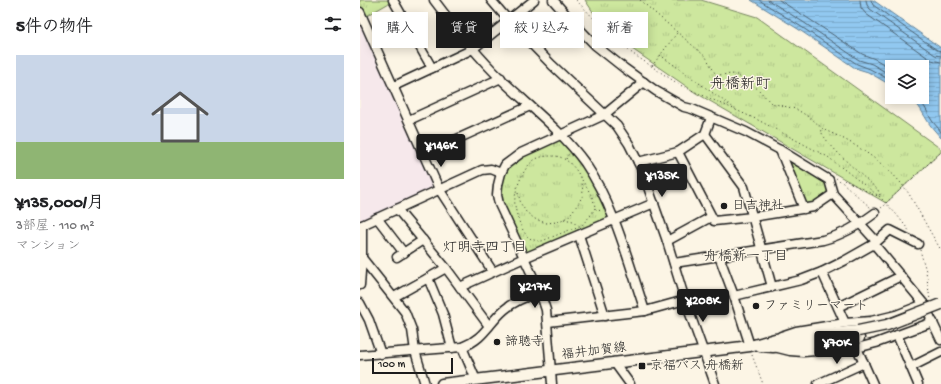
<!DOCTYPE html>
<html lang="ja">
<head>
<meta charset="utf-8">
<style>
  body { margin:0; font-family:"Gochi Hand","Klee One",sans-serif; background:#f2f2f2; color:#202124; height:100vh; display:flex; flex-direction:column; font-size:15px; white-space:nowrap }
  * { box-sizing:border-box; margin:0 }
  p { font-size:13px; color:#757577 }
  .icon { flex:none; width:22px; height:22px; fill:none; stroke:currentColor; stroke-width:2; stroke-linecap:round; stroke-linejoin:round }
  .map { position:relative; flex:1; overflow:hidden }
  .panel { display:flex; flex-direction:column; background:#fff; width:360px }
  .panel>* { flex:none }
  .hud { position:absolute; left:12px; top:12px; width:380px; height:36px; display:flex; gap:8px }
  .controls { position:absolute; left:525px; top:60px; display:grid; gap:8px }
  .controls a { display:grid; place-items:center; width:44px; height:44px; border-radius:0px; background:#fff; box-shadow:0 2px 10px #0003; font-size:20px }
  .scale { position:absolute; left:12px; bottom:10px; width:81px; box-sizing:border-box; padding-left:4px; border:2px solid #1c1c1c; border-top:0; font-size:11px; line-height:14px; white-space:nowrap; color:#1c1c1c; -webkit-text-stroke:3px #fcf5e5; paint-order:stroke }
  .price { position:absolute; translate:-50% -34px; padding:0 9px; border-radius:4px; background:#1c1c1c; color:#fff; font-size:13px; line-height:26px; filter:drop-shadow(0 1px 2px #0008) }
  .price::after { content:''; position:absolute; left:50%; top:24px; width:12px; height:9px; margin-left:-6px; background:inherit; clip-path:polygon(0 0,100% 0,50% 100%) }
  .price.active { background:#222; color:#fff }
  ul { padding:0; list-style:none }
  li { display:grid; align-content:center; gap:8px; height:212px; padding:0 16px }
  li+li { border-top:1px solid #e0e0e0 }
  li span { display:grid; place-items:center; height:124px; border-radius:0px; color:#555 }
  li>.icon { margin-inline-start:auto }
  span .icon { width:72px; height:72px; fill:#fffc; stroke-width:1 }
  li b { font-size:17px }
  h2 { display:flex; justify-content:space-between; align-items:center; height:48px; padding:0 16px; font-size:17px }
  .pill { padding:0 14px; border-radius:0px; background:#fff; box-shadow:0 2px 10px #0003; font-size:14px; line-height:36px }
  .pill.active { background:#1c1c1c; color:#fff }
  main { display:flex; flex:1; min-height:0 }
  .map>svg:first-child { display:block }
  .built { fill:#f6e8eb }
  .grass { fill:url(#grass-tufts); stroke:#74825d }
  .water { fill:url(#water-rules); stroke:#62839b }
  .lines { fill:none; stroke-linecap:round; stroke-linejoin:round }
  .shore { stroke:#4b6171; stroke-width:1 }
  .minor-casing { stroke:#1c1c1c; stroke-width:11 }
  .major-casing { stroke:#1c1c1c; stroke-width:13 }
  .path { stroke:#1c1c1c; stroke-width:1; stroke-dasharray:1 3; stroke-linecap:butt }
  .minor { stroke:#fcf5e5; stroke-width:8 }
  .major { stroke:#fcf5e5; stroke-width:10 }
  .major-bridge-casing { stroke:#1c1c1c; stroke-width:13; stroke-linecap:butt }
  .path-bridge { stroke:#1c1c1c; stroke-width:1; stroke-dasharray:1 3; stroke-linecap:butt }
  .major-bridge { stroke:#fcf5e5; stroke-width:10 }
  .poi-dot { fill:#1c1c1c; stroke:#fcf5e5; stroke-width:1.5 }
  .labels { text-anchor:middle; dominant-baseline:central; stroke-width:3; stroke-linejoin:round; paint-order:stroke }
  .poi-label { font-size:13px; fill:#1c1c1c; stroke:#fcf5e5; text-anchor:start }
  .street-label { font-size:13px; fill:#1c1c1c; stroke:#fcf5e5 }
  .neighbourhood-label { font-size:14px; fill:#1c1c1c; stroke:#fcf5e5 }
  .quarter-label { font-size:15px; fill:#1c1c1c; stroke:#fcf5e5 }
</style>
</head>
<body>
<main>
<section class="panel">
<h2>5件の物件<svg class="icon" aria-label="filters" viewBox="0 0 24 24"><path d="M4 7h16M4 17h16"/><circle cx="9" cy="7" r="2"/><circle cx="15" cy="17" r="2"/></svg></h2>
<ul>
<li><span style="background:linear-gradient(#c9d6e8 70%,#8fb573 0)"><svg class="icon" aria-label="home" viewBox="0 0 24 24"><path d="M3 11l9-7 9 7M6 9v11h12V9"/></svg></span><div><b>¥135,000/月</b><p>3部屋 · 110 m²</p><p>マンション</p></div></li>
</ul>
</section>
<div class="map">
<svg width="581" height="384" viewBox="0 0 581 384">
  <defs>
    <pattern id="grass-tufts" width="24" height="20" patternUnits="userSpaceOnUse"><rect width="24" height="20" fill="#cde79e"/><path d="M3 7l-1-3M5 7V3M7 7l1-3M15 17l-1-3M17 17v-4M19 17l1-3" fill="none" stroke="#afc688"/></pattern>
    <pattern id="water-rules" width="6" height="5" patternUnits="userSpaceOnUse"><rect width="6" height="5" fill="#91c8f0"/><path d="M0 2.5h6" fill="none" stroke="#7cabcd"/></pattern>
  </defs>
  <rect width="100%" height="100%" fill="#fcf5e5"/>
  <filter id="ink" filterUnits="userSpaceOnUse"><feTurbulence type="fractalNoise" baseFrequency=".025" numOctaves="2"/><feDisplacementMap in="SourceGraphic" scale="8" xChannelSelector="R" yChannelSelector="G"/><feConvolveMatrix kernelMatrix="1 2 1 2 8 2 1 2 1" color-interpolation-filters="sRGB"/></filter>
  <g filter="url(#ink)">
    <polygon class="built" points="0,22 74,188 0,222"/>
    <g class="grass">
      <polygon points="0,0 30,0 31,2 3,18 0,12"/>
      <polygon points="225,0 341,0 397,17 581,149 581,152 526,203 336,93 246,31"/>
      <polygon points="201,135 224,162 254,220 166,257 139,204 143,175 152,164 158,159"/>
      <polygon points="423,152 468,181 473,194 444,209"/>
    </g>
    <path class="water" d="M 391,0 L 513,0 L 581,48 L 581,138 C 576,132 570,126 567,120 C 560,109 559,104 548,97 L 562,97 L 562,67 L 532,67 L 532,86 L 508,72 L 495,68 L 438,29 Z"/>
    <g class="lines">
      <g class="shore">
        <polyline points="399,0 440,26 497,64 510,69 532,81"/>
        <polyline points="408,0 443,22 499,60 512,64 532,76"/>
        <polyline points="419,0 446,17 502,54 515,59 532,69"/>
        <polyline points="500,0 501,8 506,14 571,60 581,62"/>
        <polyline points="506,0 507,5 510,9 575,55 581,56"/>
        <polyline points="511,0 513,5 577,50 581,51"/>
        <path d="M 555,97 C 564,103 566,110 571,119 C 573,123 578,127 581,132"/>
      </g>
      <g class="minor-casing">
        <g id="minor">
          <polyline points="33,0 72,68"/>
          <path d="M 74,0 C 95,28 116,55 141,79 C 169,106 202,131 225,163 C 255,207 268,261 285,311"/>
          <polyline points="131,0 149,21 192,65 257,126 269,144 282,170 307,241 325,300 355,384"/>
          <polyline points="193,0 208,17 235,45 264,68 296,91 324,107 332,109 386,132 420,150 469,180 473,194 516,241"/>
          <polyline points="0,12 79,189 133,272"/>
          <polyline points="34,86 113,49 174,0"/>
          <polyline points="49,120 141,78"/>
          <polyline points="345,134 384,187 412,287"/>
          <polyline points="420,150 444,209"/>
          <polyline points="318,152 354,221 392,217 454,207 473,194"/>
          <polyline points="64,154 170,106"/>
          <polyline points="278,162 318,152 345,134 351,118"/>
          <polyline points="37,209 86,268 129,326"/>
          <polyline points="17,218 44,253"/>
          <polyline points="0,226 122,170 131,169 141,173"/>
          <polyline points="219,235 245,316"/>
          <polyline points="307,241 351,217"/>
          <polyline points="514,244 564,304 581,340"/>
          <polyline points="359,256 374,296 390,346"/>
          <polyline points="37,257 63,240"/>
          <polyline points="2,258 45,312 52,330 55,351 65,384"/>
          <path d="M 314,263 L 463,240 C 483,235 498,226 515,213"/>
          <polyline points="462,272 485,323"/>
          <polyline points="68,278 83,314 92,348"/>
          <polyline points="0,285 2,258 2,225"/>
          <polyline points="100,287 164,258 294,203"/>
          <polyline points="374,296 441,280 462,272 484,261 514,244 530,230 558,244"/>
          <polyline points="34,297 86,268"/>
          <polyline points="0,303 9,320 21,354"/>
          <polyline points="478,307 541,276"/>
          <polyline points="188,322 285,311 325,300"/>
          <polyline points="537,335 558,384"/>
          <polyline points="421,336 436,331 485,323 511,321 536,315 564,304"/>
          <polyline points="102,347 116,380"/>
          <polyline points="418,348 430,351 443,352 497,348 516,343 573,322"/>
          <polyline points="497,348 513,384"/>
          <path d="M 0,355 L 102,347 C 124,339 128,324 144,310 C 154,301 167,296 180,292"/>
          <polyline points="254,362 270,384"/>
          <polyline points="551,367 581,352"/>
          <polyline points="192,384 186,310 180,292 139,204 137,195 138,185 141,173 145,165 161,153 244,115 284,82"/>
          <polyline points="458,384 504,363"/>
        </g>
      </g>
      <g class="major-casing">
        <g id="major">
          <polyline points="400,346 413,347 499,338"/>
          <polyline points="82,384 390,346 415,339 498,331"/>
        </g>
      </g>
      <g class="path">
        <polyline points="216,0 246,31 273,54 320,85 398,120 468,157 520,197 537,215 550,232"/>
        <polyline points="280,0 346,57 356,75 375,74 398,89 411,103 436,109 452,119 463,129"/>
        <polyline points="300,55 378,111"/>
        <polyline points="292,66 317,33"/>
        <polyline points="206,159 209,153"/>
        <polyline points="476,178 483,183 511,208"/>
        <polyline points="484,181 485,180 514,195 520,196"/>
        <polyline points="158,193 161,204 166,212 175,219 186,223 197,222 208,217 218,204 223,195 222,181"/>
        <path d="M 520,195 L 518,190 C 505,178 466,145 461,131 L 464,130 C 493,141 532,167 549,194 C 560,213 570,232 581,250"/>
        <path d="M 235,208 L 231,215 L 222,225 L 182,241 C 177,241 171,240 167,236 C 161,229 156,215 155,205 C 153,193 163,168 173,161 C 179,156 187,156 194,156 C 204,156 213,165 218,173 C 224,185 234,195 235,208 L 237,210 L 243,211"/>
        <polyline points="521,208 526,204"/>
        <polyline points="204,219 213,221 217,226"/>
        <polyline points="560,250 566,271 570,300"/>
        <polyline points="392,355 403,384"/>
      </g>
      <use href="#minor" class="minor"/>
      <use href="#major" class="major"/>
      <g class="major-bridge-casing">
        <polyline id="major-bridge" points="498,331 527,325 581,304"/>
      </g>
      <polyline class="path-bridge" points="526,203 581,152"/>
      <use href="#major-bridge" class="major-bridge"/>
    </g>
  </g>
  <g class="poi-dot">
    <circle cx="364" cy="206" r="4"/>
    <circle cx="396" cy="306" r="4"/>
    <circle cx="137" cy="342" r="4"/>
    <rect x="278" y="362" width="8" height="8" rx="2"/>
  </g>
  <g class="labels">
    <g class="poi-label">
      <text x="372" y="206">日吉神社</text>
      <text x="404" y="306">ファミリーマート</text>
      <text x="145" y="342">諦聴寺</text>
      <text x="290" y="366">京福バス 舟橋新</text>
    </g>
    <g class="street-label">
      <text transform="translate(234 352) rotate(-7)">福井加賀線</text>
    </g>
    <g class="neighbourhood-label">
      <text x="125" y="248">灯明寺四丁目</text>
      <text x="386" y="257">舟橋新一丁目</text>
    </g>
    <g class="quarter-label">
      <text x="380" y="85">舟橋新町</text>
    </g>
  </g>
</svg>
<div class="controls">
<a><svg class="icon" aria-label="layers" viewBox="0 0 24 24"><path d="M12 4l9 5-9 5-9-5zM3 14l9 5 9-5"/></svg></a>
</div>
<div class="scale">100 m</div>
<b class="price" style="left:81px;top:168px">¥146K</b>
<b class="price active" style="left:302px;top:198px">¥135K</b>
<b class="price" style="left:175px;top:309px">¥217K</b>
<b class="price" style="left:343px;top:323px">¥208K</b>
<b class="price" style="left:477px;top:365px">¥70K</b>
<div class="hud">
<a class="pill">購入</a>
<a class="pill active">賃貸</a>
<a class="pill">絞り込み</a>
<a class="pill">新着</a>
</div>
</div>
</main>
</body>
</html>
